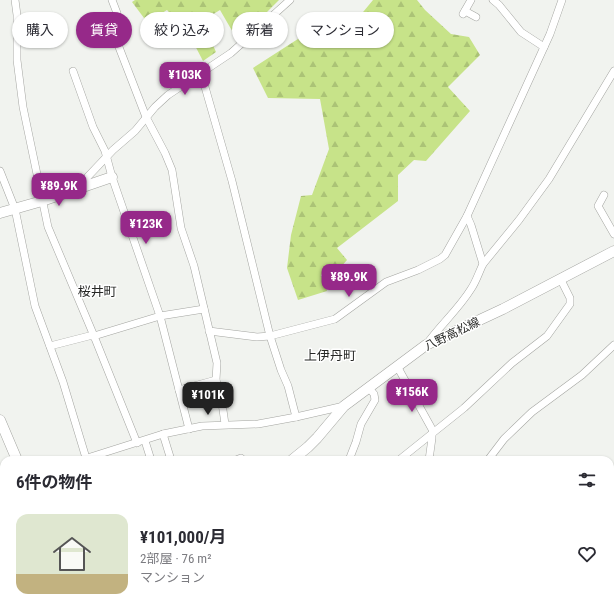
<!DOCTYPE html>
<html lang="ja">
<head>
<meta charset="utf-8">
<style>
  body { margin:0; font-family:"Roboto Condensed","Noto Sans JP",sans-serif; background:#f2f2f3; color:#2b2b33; height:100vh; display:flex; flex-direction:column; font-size:15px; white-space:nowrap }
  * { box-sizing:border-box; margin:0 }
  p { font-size:13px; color:#7c7c81 }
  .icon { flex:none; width:22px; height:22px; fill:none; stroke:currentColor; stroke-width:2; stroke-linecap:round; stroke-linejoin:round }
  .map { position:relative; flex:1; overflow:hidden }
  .panel { position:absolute; left:0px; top:456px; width:614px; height:156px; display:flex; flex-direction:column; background:#fff; border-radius:12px 12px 0 0; box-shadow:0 1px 3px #0004 }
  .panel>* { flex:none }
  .guide { position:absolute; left:12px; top:12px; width:400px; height:36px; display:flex; gap:8px }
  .price { position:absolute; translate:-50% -34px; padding:0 9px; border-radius:8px; background:#962989; color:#fff; font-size:13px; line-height:26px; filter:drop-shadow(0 1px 2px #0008) }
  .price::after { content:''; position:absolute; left:50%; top:24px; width:12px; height:9px; margin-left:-6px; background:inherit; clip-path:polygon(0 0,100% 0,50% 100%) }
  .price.selected { background:#222; color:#fff }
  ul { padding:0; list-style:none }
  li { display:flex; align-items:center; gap:12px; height:100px; padding:0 16px }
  li span { display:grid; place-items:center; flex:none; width:112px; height:80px; border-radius:12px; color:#555 }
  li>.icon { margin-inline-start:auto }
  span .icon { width:48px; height:48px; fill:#fffc; stroke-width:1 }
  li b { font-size:17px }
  h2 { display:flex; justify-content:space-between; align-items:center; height:48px; padding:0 16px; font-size:17px }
  .tag { padding:0 14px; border-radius:18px; background:#fff; box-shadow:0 1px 3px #0004; font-size:14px; line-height:36px }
  .tag.selected { background:#962989; color:#fff }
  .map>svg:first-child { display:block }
  .built { fill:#e4e8dd }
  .forest { fill:url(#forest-firs) }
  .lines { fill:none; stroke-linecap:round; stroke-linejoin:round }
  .street-casing { stroke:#a4a5a1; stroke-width:8 }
  .secondary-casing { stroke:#a4a5a1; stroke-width:11 }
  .street { stroke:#fff; stroke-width:7 }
  .secondary { stroke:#fff; stroke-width:10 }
  .labels { text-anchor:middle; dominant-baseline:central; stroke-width:3; stroke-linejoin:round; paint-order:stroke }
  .street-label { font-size:12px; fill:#272826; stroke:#fff }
  .neighbourhood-label { font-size:13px; fill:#272826; stroke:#fff }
</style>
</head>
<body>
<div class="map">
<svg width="614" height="612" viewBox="0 0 614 612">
  <defs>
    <pattern id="forest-firs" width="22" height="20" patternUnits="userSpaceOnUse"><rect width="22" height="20" fill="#c7e389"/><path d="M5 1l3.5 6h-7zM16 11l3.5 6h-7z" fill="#abc376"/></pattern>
  </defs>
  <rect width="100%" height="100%" fill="#f1f3ef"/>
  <polygon class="built" points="610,593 614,594 614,612 586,612 586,608 610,608"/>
  <g class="forest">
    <polygon points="135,0 279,0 238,41 220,10 202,21 216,52 203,61 190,36 167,10 147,22 132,2"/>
    <polygon points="373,0 417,0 425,10 451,34 469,37 480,55 448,87 470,111 426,161 414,160 398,175 398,201 337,248 347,260 333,276 327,270 321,275 327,291 298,300 287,268 291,235 301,196 312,195 329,149 320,99 268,98 253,68 315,28 349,29"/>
  </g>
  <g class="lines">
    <g class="street-casing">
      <g id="street">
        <polyline points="15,0 17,15 17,60 23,107 48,227 94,336 137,443"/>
        <polyline points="112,0 117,13 117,42 146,117 165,153 172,170 181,228 194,266 217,363 216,380 222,403 225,424"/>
        <polyline points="493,0 499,5 521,32 544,47"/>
        <polyline points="465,11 476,17"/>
        <polyline points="463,14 471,0"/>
        <polyline points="73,71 93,127 105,151 112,177 160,316 189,429"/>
        <polyline points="201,73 232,181 270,336 281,370 288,386 296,417"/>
        <polyline points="0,171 15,209 35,306 63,382 86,458"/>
        <polyline points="78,187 113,150 135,131 155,107 168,95 231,53 290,0"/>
        <polyline points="604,195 598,206 614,234"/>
        <polyline points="483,264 519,220 549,179 614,71"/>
        <polyline points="209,331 257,337 270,336 335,319 386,282 418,270 440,259 445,255 467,216"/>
        <path d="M 426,345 C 440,325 458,310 471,289 C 476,282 479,272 483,264 L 471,225 L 467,216 L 550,34 L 562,0"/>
        <polyline points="50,346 89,336 94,336 160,316 204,309"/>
        <polyline points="397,366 433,431 432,433 432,438 429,460"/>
        <polyline points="179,390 216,380"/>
        <polyline points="163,434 171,460"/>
        <polyline points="145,441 151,460"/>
        <polyline points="81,460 163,434 202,426 258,424 296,417 344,406"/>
        <polyline points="236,460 241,458 243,460"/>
        <polyline points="349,460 356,442 361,424 375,400 374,394 368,387"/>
        <polyline points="399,460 464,408 512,363 547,336 570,304 570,298 561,280"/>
        <polyline points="488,460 504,439 532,412 582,375 614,345"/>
        <polyline points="610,549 614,545"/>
        <polyline points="610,588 614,589"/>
        <polyline points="0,595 4,594"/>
        <polyline points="197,612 211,608"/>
        <polyline points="322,612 322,608"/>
        <polyline points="378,612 381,608"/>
        <polyline points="552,612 556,608"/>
      </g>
    </g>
    <g class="secondary-casing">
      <g id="secondary">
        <polyline points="0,213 42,201 112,177"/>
        <polyline points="0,420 17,460"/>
        <polyline points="292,460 308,447 317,438 344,406 426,345 503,309 614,251"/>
        <polyline points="610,510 614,509"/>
        <polyline points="74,608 75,612"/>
        <polyline points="280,612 293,608"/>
      </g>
    </g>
    <use href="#street" class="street"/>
    <use href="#secondary" class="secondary"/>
  </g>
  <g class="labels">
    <g class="street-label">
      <text transform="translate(452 334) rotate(-26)">八野高松線</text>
    </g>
    <g class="neighbourhood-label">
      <text x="97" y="291">桜井町</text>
      <text x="330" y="355">上伊丹町</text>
    </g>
  </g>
</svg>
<b class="price" style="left:185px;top:96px">¥103K</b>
<b class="price" style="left:59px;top:207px">¥89.9K</b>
<b class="price" style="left:146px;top:245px">¥123K</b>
<b class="price" style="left:349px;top:298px">¥89.9K</b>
<b class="price" style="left:412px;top:413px">¥156K</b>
<b class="price selected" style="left:208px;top:416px">¥101K</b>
<div class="guide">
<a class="tag">購入</a>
<a class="tag selected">賃貸</a>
<a class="tag">絞り込み</a>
<a class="tag">新着</a>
<a class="tag">マンション</a>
</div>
<section class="panel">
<h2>6件の物件<svg class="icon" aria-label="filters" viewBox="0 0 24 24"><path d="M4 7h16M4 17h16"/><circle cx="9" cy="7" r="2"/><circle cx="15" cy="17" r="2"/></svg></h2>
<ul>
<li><span style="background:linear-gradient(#dfe7d0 75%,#c2b280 0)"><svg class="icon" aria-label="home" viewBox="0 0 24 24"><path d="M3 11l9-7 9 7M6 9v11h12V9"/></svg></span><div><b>¥101,000/月</b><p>2部屋 · 76 m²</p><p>マンション</p></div><svg class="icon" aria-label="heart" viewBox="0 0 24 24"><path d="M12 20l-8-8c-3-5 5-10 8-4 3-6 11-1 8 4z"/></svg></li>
</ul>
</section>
</div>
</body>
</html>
